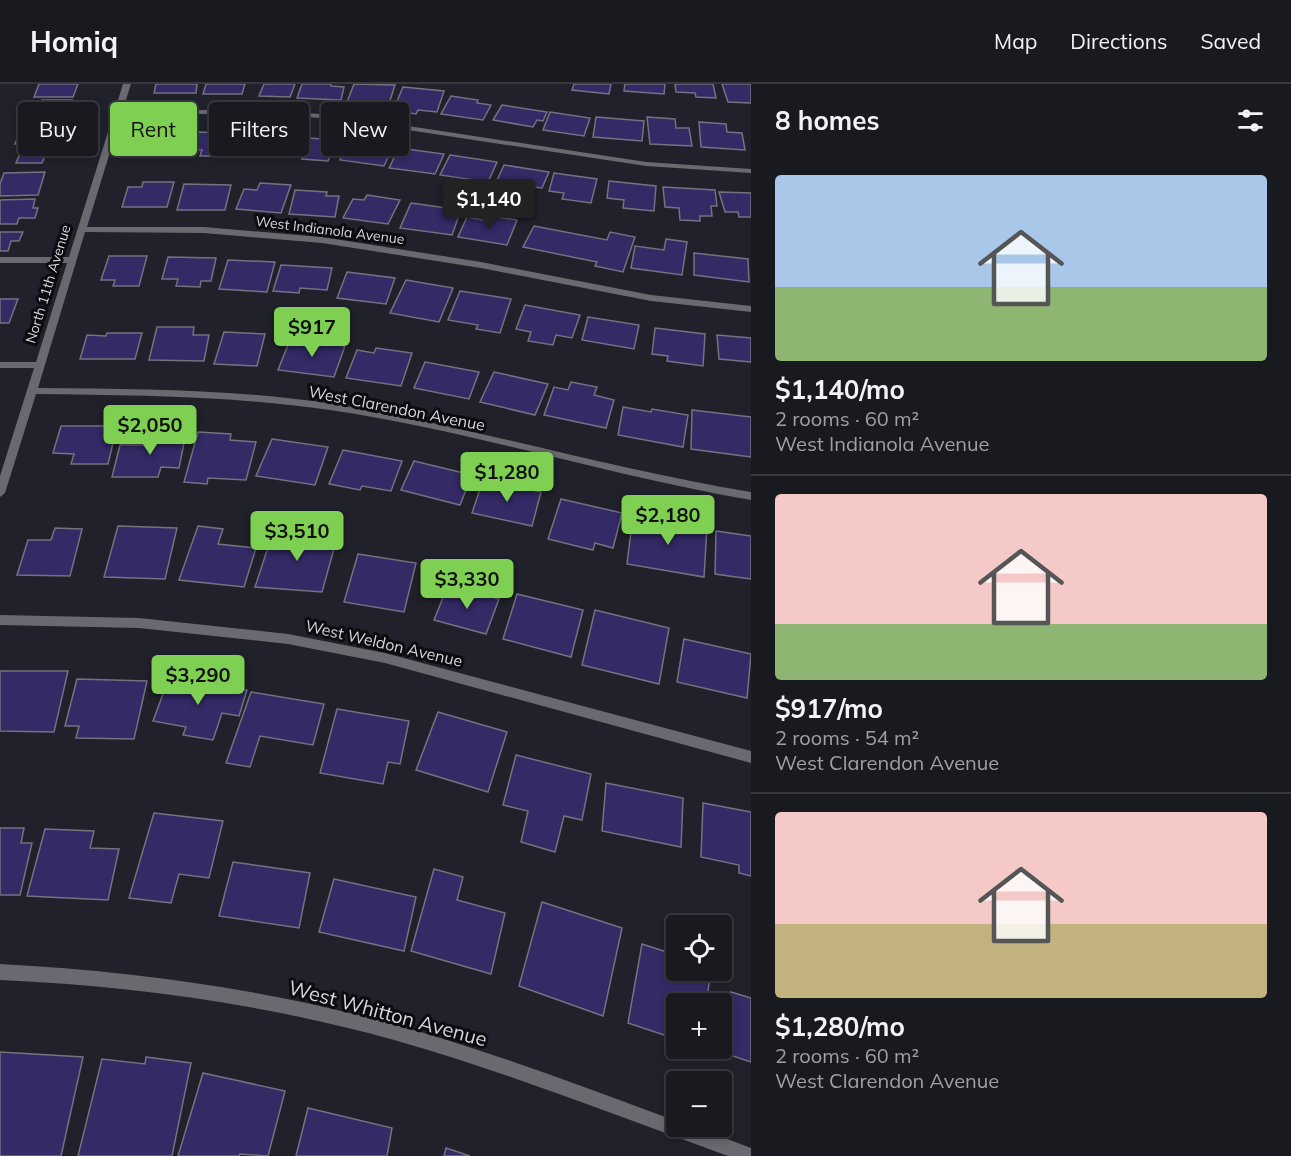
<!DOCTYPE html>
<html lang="en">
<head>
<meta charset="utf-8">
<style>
  body { margin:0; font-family:Mulish,sans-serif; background:#222229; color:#f1f3f6; height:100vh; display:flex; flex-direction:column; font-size:22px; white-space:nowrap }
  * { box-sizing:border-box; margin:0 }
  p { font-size:20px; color:#9fa0a5 }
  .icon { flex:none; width:33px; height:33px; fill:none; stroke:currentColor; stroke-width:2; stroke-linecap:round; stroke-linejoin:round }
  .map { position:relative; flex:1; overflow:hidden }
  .side { display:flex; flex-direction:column; background:#191920; width:540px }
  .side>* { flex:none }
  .hud { position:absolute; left:18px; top:18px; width:570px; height:54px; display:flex; gap:12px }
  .controls { position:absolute; left:666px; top:831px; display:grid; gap:12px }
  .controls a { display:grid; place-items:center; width:66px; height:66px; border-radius:6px; background:#191920; box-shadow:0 3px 9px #0003,0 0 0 2px #37383e; font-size:30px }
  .price { position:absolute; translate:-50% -51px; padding:0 14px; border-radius:6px; background:#7fd052; color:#111; font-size:20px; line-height:39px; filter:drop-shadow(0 2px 3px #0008) }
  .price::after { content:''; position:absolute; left:50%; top:36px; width:18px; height:14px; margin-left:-9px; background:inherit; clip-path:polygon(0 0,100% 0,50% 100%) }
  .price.active { background:#222; color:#fff }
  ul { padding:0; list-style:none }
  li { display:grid; align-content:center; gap:12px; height:318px; padding:0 24px }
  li+li { border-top:2px solid #37383e }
  li span { display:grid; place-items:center; height:186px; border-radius:6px; color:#555 }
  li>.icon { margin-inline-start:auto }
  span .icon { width:108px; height:108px; fill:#fffc; stroke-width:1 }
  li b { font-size:26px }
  h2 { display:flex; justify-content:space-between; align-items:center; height:72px; padding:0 24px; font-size:26px }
  .tag { padding:0 21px; border-radius:6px; background:#191920; box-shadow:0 3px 9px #0003,0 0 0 2px #37383e; font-size:21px; line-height:54px }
  .tag.active { background:#7fd052; color:#111 }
  header { display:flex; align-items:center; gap:36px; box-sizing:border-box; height:84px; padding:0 30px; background:#191920; border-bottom:2px solid #37383e }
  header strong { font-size:28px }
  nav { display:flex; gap:33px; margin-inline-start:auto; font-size:21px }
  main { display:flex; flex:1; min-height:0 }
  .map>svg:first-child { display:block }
  .building { fill:#332a66; stroke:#737380; stroke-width:1.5 }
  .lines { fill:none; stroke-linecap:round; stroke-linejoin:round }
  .service { fill:#69696f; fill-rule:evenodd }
  .minor { fill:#69696f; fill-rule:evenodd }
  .labels { text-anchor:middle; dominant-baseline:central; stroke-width:6; stroke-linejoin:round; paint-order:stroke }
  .far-street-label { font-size:14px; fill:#d6d6dd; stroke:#0b0b10 }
  .street-label { font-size:16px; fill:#d6d6dd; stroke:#0b0b10 }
  .near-street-label { font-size:20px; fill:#d6d6dd; stroke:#0b0b10 }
</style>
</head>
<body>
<header>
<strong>Homiq</strong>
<nav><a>Map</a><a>Directions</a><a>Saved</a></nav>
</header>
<main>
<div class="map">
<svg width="751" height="1072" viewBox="0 0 751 1072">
  <rect width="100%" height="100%" fill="#21212b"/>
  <g class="building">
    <polygon points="39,0 78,0 73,13 34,13"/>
    <polygon points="156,0 197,0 196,9 154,9"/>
    <polygon points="206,0 245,0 242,10 203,10"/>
    <polygon points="264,0 295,0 290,13 259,12"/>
    <polygon points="302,0 331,0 331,2 344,3 341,16 297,14"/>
    <polygon points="354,0 395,1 388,23 347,18"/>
    <polygon points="574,0 611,0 609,10 572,6"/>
    <polygon points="625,0 665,0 664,10 624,7"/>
    <polygon points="675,0 713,0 716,14 696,13 695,9 676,8"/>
    <polygon points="722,0 751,0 751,19 728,18"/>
    <polygon points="403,3 444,7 437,28 418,26 416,30 403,28 405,23 395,22"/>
    <polygon points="451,12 478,16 477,19 491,21 483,36 441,30"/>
    <polygon points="42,16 72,16 70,22 74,22 70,36 29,36 32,28 38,28"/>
    <polygon points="502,21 547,28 543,37 537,36 533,43 493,36"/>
    <polygon points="550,28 590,34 584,52 543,46"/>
    <polygon points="596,33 644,37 642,57 593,53"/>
    <polygon points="647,33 675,35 676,44 689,44 692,62 650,60"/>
    <polygon points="699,38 726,40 727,48 742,49 745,66 701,63"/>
    <polygon points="24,39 64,39 56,60 15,60"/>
    <polygon points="142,47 184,47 181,64 172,64 170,69 136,69"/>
    <polygon points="194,48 234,49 229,72 200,72 202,66 189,66"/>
    <polygon points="245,50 287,51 282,72 239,71"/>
    <polygon points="298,53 332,56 330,62 334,62 328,77 302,75 304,72 290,71"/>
    <polygon points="350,57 393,63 384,82 340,76"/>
    <polygon points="23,63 55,63 51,72 45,72 42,79 16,79"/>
    <polygon points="399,64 444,70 435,90 389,84"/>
    <polygon points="450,71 497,78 488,98 440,91"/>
    <polygon points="504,81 549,88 542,104 533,103 530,109 494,103"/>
    <polygon points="45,88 38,111 0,112 0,100 4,89"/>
    <polygon points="554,89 597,95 591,119 562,115 564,109 549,107"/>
    <polygon points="609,97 656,102 654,127 623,124 624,116 607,114"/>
    <polygon points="143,98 174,98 167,123 122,123 128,103 142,103"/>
    <polygon points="260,99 291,101 281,129 236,125 244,105 257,106"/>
    <polygon points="184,100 231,101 225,126 177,126"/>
    <polygon points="663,103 715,106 717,122 711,122 712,132 700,132 700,137 680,136 679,124 665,123"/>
    <polygon points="295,106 327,108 326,112 339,112 335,133 289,130"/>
    <polygon points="719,108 751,109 751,133 739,133 738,128 725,128"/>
    <polygon points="367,111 400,116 388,140 343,134 353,115 364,116"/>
    <polygon points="35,115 33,124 38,124 35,134 19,134 17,140 0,140 0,116"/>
    <polygon points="411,119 461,126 452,151 400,144"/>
    <polygon points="490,132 517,136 507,161 458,153 467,133 488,137"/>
    <polygon points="534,142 607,156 610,148 635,153 623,188 595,182 597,178 523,163"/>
    <polygon points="0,148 23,148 19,157 11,157 8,167 0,167"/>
    <polygon points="666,155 687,158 682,191 631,184 635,162 664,166"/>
    <polygon points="694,169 748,175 749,198 694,191"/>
    <polygon points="109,172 147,172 139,202 113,202 115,196 101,196"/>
    <polygon points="168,173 216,174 211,197 201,197 200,203 176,202 178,195 162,195"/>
    <polygon points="228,176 275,178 267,208 219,205"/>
    <polygon points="281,181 332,184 327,206 300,204 299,209 273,207"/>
    <polygon points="347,188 395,194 386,220 337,214"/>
    <polygon points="406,196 453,204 439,238 390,229"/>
    <polygon points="460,207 511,215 500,249 476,245 478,241 448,236"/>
    <polygon points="0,215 18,215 9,239 0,239"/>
    <polygon points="525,221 580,231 572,254 556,251 553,261 528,257 531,248 516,245"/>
    <polygon points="588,233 639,241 634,265 582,256"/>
    <polygon points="157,243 194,243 193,251 209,251 204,277 149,276"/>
    <polygon points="655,244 705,250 703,282 667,277 668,272 652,270"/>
    <polygon points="224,248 265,250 257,282 214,280"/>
    <polygon points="107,249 142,249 135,275 80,275 87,251 106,252"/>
    <polygon points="717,251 751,254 751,278 719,275"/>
    <polygon points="290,256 345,262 334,293 278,286"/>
    <polygon points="376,264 412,269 401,302 346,294 357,266 374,269"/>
    <polygon points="425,278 479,288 469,315 414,304"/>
    <polygon points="494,288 548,300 535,331 480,318"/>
    <polygon points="571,298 597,303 594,311 614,316 606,344 544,331 554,303 568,306"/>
    <polygon points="623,323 651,328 652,325 688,331 683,363 618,351"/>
    <polygon points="692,326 751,333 751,373 691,365"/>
    <polygon points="61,342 117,342 108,380 71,380 74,370 53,369"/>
    <polygon points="148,348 186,349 179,384 161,383 158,393 112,393 120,361 145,361"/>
    <polygon points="198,348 231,350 230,356 256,358 246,396 208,394 207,400 184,398"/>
    <polygon points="272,355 328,363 315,401 256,392"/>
    <polygon points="343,366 402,377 391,407 362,402 360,406 329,400"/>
    <polygon points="414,377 472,391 460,421 401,406"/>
    <polygon points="483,396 541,408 532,442 472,429"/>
    <polygon points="561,415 622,429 613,464 595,459 593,466 548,455"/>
    <polygon points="633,431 707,443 704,493 627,480"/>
    <polygon points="118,442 177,444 165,495 104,493"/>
    <polygon points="198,442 223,445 218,460 256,464 244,503 179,496"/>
    <polygon points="55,444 82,445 70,492 17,491 28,456 51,456"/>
    <polygon points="274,445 337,454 322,508 255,503"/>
    <polygon points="716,447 751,452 751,495 715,490"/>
    <polygon points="358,470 416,479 404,528 344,518"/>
    <polygon points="448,501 499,515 486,550 434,536"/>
    <polygon points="517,510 583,526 571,573 503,555"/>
    <polygon points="595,526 669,544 659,600 582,581"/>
    <polygon points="684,555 751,570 747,614 677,598"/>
    <polygon points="0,587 68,587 54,648 0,647"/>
    <polygon points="169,594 247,606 239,632 222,629 213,656 183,651 186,643 153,637"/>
    <polygon points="77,595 147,597 134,655 76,654 79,642 65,642"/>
    <polygon points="251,608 324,620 313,661 260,652 250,683 226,679"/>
    <polygon points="337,625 409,637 400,680 388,678 383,700 320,689"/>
    <polygon points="438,628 507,648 488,708 416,686"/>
    <polygon points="516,671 591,690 582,736 564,732 555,768 521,758 528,727 503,721"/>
    <polygon points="606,699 683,714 681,763 602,747"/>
    <polygon points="703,719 751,728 751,792 739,789 739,781 701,773"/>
    <polygon points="154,729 223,737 209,794 179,790 171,819 129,814"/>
    <polygon points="0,744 24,744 21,759 32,759 20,811 0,811"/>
    <polygon points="45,745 94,747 90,764 119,765 108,816 27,812"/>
    <polygon points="233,778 310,789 299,844 219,832"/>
    <polygon points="434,785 463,793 457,816 505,829 491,890 411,867"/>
    <polygon points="334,795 416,813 404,867 319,848"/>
    <polygon points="542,818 622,844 603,932 519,902"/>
    <polygon points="642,860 676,871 676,886 711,886 706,920 676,920 676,955 628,939"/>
    <polygon points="731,908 751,914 751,978 724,969"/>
    <polygon points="0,968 83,973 61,1072 0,1072"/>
    <polygon points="146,973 191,979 172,1072 78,1072 102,975 145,980"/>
    <polygon points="203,989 285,1007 268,1072 240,1070 239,1072 178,1072"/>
    <polygon points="308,1024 392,1044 387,1072 296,1072"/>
    <polygon points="446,1064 470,1072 444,1072"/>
  </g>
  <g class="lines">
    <polygon class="service" points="0,173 71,173 75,176 71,179 0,179"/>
    <g class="minor">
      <path d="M 123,0 L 131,0 L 123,25 L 274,27 L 336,31 L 646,78 L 751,85 L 751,89 L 646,82 L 336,35 L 274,31 L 122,29 L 87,143 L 204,143 L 322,153 L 481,178 L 651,211 L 751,222 L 751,228 L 651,217 L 481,184 L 322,159 L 204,149 L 85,148 L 38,304 C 136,305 236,305 333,320 C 474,343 610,385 751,408 L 751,416 C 609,392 472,347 330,326 C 233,312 134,311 36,310 L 5,409 L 0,413 L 0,392 L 34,284 L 0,284 L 0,278 L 36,278 Z"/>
      <polygon points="0,531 139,534 288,550 385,569 751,667 751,679 385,579 288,560 139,544 0,541"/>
      <path d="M 0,880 C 133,887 265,905 393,940 C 489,967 583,1002 676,1037 L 676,1042 L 693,1042 L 751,1064 L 751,1072 L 728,1072 C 617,1032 507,988 394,956 C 265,920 133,902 0,896 Z"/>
    </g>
  </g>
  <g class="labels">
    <g class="far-street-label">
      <text transform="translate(330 146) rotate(7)">West Indianola Avenue</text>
      <text transform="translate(48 200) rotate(-73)">North 11th Avenue</text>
    </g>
    <g class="street-label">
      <text transform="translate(397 324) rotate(11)">West Clarendon Avenue</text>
      <text transform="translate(384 559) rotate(13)">West Weldon Avenue</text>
    </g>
    <g class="near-street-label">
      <text transform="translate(388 929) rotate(15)">West Whitton Avenue</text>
    </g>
  </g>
</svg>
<div class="controls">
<a><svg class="icon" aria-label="locate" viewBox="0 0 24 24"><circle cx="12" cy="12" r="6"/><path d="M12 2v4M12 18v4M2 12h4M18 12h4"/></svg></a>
<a>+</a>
<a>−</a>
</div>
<b class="price active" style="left:489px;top:146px">$1,140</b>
<b class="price" style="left:312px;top:274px">$917</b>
<b class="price" style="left:150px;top:372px">$2,050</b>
<b class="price" style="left:507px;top:419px">$1,280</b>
<b class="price" style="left:668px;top:462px">$2,180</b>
<b class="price" style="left:297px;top:478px">$3,510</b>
<b class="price" style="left:467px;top:526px">$3,330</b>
<b class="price" style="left:198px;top:622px">$3,290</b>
<div class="hud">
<a class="tag">Buy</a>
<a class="tag active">Rent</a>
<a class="tag">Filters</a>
<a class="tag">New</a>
</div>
</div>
<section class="side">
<h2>8 homes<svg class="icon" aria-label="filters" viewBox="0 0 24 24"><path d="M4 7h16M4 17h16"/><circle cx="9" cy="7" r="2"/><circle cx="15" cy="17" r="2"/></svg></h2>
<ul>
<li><span style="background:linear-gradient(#a9c7e8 60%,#8fb573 0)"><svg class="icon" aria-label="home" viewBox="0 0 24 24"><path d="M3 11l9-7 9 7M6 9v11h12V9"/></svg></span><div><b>$1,140/mo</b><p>2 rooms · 60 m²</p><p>West Indianola Avenue</p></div></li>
<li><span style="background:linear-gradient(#f6c9c9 70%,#8fb573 0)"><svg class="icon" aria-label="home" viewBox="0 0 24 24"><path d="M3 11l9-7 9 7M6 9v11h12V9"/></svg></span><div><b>$917/mo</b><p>2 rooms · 54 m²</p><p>West Clarendon Avenue</p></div></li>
<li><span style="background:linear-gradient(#f6c9c9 60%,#c2b280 0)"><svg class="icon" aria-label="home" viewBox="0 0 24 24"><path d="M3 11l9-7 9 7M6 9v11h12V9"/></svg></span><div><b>$1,280/mo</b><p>2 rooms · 60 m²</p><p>West Clarendon Avenue</p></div></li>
</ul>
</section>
</main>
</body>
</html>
